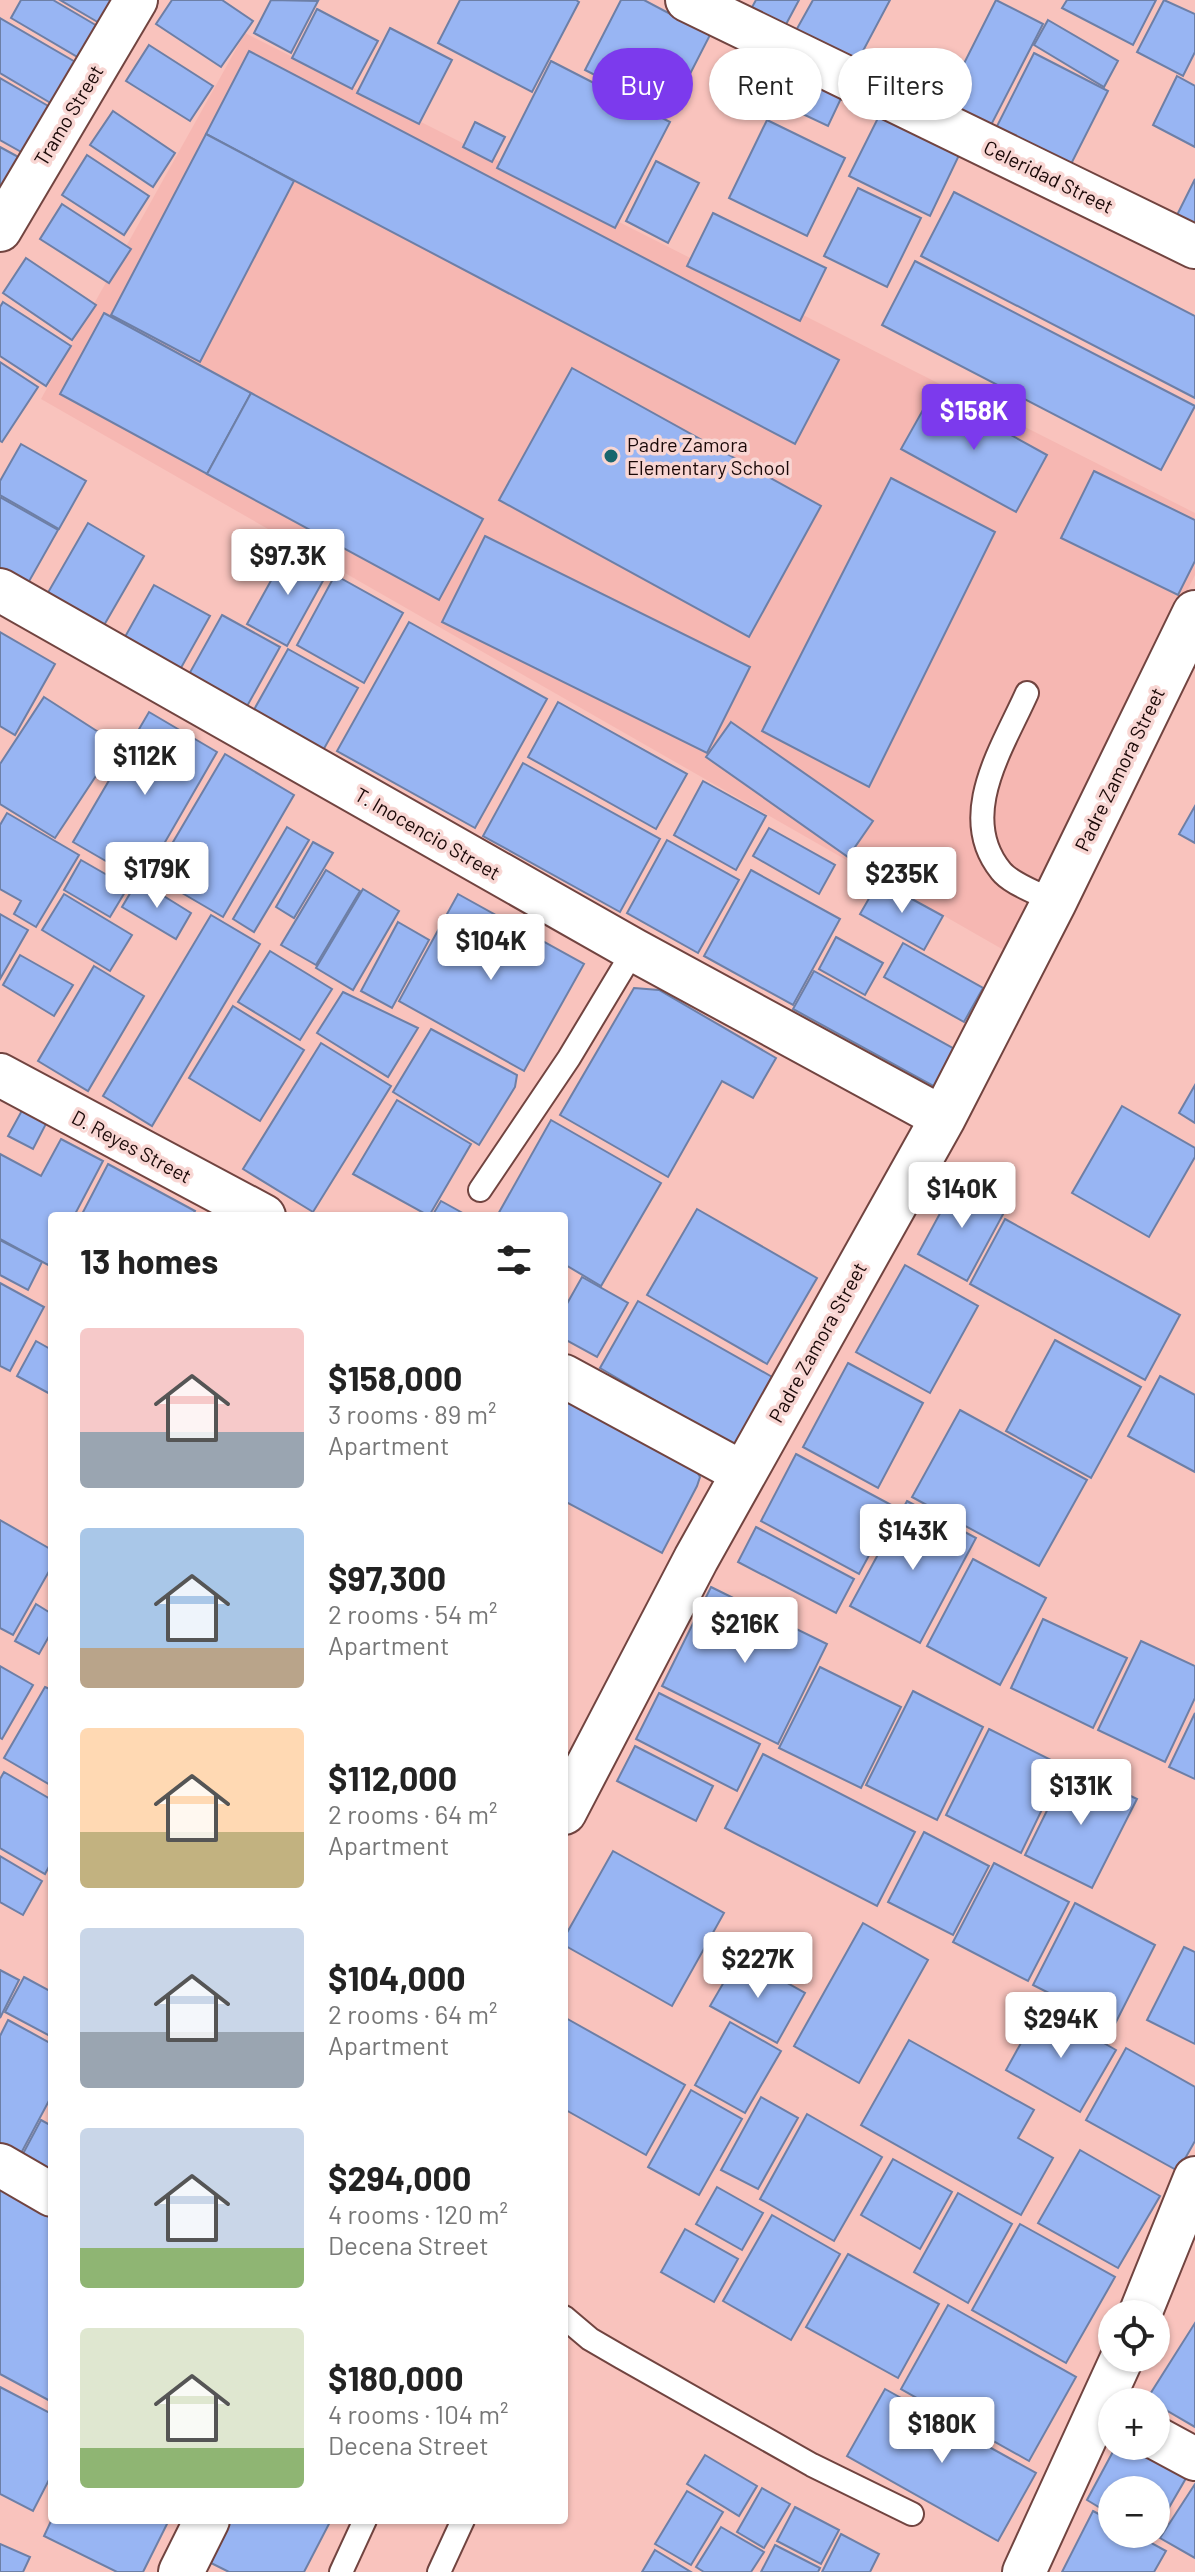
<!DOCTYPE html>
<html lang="en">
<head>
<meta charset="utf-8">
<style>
  body { margin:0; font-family:Barlow,sans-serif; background:#f2f2f2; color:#222; height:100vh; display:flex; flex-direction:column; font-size:30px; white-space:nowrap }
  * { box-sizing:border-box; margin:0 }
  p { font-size:26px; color:#767676 }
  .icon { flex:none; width:44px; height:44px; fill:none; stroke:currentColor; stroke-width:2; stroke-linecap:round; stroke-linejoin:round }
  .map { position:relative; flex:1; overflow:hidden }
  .side { position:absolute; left:48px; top:1212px; width:520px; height:1312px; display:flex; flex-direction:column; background:#fff; border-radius:8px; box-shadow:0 2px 6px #0004 }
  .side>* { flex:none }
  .top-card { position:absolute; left:592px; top:48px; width:482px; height:72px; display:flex; gap:16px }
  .controls { position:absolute; left:1098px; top:2300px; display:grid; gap:16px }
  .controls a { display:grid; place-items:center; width:72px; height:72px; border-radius:50%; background:#fff; box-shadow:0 2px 6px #0004; font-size:40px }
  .price { position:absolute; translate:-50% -68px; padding:0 18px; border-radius:8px; background:#fff; color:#222; font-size:26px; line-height:52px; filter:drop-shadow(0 2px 4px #0008) }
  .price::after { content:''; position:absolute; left:50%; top:48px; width:24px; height:18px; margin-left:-12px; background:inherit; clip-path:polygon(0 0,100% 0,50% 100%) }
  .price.active { background:#7c3aed; color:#fff }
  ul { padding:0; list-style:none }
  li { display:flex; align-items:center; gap:24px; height:200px; padding:0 32px }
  li span { display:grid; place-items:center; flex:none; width:224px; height:160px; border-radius:8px; color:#555 }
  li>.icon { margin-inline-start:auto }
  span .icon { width:96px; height:96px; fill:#fffc; stroke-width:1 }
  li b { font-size:34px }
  h2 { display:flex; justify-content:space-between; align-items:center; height:96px; padding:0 32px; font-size:34px }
  .tag { padding:0 28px; border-radius:36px; background:#fff; box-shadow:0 2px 6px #0004; font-size:28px; line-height:72px }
  .tag.active { background:#7c3aed; color:#fff }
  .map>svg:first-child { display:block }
  .built { fill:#f6b7b2 }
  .building { fill:#98b5f3; stroke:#6d7fa6; stroke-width:2 }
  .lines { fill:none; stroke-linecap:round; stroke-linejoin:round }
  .service-casing { stroke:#714440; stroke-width:26 }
  .minor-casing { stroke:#714440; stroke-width:46 }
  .tertiary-casing { stroke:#714440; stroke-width:48 }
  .service { stroke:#fff; stroke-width:22 }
  .minor { stroke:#fff; stroke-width:42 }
  .tertiary { stroke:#fff; stroke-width:44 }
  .poi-dot { fill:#18666d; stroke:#f8d6d3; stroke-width:3 }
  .labels { text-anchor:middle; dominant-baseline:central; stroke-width:7; stroke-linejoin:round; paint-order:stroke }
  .street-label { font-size:20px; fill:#1a0807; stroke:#f8d6d3 }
  .poi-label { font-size:20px; fill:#1a0807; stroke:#f8d6d3; text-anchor:start }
</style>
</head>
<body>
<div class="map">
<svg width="1195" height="2572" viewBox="0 0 1195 2572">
  <rect width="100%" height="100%" fill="#f9c3bd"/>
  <polygon class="built" points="245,33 1195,513 1195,575 1009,953 41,399"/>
  <g class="building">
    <polygon points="21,0 53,0 99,27 81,59 11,18"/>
    <polygon points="60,0 115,0 101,24"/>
    <polygon points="172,0 222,0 253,21 221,67 156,24"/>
    <polygon points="271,0 318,1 291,53 254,33"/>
    <polygon points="460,0 576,0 579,2 532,92 438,43"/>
    <polygon points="621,0 644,0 710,35 670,113 585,70"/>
    <polygon points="756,0 799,0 784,28 751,9"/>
    <polygon points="813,0 890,0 855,66 794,34"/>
    <polygon points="996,0 1043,24 990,127 944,103"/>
    <polygon points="1067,0 1156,0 1133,45 1062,8"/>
    <polygon points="1164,0 1195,14 1195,52 1183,76 1137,52"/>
    <polygon points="317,9 378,41 352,89 292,58"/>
    <polygon points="0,18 84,67 59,108 0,73"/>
    <polygon points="1048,20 1118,61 1104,87 1034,45"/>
    <polygon points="390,28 452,60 419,124 357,93"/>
    <polygon points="149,45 213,86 190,121 126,81"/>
    <polygon points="249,51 839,360 795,444 206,134"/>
    <polygon points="1034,53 1108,91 1067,172 993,134"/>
    <polygon points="551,61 670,122 615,228 497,168"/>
    <polygon points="810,73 845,90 828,126 792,109"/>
    <polygon points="1177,76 1195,86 1195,147 1153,125"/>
    <polygon points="0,78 50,107 23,153 0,140"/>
    <polygon points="882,110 962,149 930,216 849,176"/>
    <polygon points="113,111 175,153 153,187 90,145"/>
    <polygon points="767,120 845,158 807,236 729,198"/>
    <polygon points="475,122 505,137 492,162 463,147"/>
    <polygon points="206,134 294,181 200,362 111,315"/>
    <polygon points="0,147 22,159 0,196"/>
    <polygon points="87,155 149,196 124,235 62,195"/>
    <polygon points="656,161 699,183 668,243 626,221"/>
    <polygon points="1195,179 1195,234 1173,223"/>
    <polygon points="858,188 921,218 887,287 824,256"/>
    <polygon points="954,192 1195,316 1195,398 921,256"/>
    <polygon points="62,204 131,249 109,283 40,239"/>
    <polygon points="713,213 826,268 800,321 687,266"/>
    <polygon points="26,258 96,305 72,340 3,293"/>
    <polygon points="915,261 1195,406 1161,470 882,325"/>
    <polygon points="3,302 71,346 46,386 0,356 0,307"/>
    <polygon points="104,313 251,393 207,474 60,394"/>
    <polygon points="0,362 38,387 2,442 0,441"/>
    <polygon points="572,368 821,506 749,637 499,500"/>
    <polygon points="933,392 1047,455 1016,512 901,449"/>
    <polygon points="251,393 483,519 439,600 207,474"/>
    <polygon points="21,444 86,481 59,529 0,495 0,481"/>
    <polygon points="1094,471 1195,520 1195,561 1178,595 1061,538"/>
    <polygon points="891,478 995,532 869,787 762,731"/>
    <polygon points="0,497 58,530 23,592 0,579"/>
    <polygon points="88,523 144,556 103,627 46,596"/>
    <polygon points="485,536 750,667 707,753 442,622"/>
    <polygon points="289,548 329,570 287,646 247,624"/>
    <polygon points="335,575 403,613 364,683 297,645"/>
    <polygon points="154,585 210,616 177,675 121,644"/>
    <polygon points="222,615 280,647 246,708 188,676"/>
    <polygon points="409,622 547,699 475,828 337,751"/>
    <polygon points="0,632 55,664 15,735 0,726"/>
    <polygon points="288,649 358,688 321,754 251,715"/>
    <polygon points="44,697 117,744 55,838 0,804 0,764"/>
    <polygon points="558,702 687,774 656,829 528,757"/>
    <polygon points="149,712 217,752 142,882 73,842"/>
    <polygon points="731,722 873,821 848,857 706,757"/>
    <polygon points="225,754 294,795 223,917 153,876"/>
    <polygon points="523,763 660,839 620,912 483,836"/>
    <polygon points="703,781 766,816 736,870 674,835"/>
    <polygon points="1195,806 1195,843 1179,834"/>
    <polygon points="7,813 79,855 36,927 14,914 21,901 0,889 0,825"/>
    <polygon points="287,827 309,840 254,932 233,919"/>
    <polygon points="769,828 835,865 819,894 753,856"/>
    <polygon points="667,840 739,880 698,953 627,913"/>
    <polygon points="313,842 333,853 294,918 276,907"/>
    <polygon points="81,860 128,887 110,917 64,890"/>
    <polygon points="326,870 360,891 316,965 281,945"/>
    <polygon points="751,870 840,919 793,1005 704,956"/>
    <polygon points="138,880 191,913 176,939 122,907"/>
    <polygon points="879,881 943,916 924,950 860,914"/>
    <polygon points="363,889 399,911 353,990 316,968"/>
    <polygon points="64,894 132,935 110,971 42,930"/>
    <polygon points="458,894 584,964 524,1071 399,1001"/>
    <polygon points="0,914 28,930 0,979"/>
    <polygon points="211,915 260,944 152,1126 103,1096"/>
    <polygon points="398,922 429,940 392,1008 361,991"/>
    <polygon points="836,937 883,963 865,995 819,969"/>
    <polygon points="903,943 983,988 964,1022 884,977"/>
    <polygon points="270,951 332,989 300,1040 238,1002"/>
    <polygon points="20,955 73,985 54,1016 3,985"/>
    <polygon points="94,966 144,996 88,1091 38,1061"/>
    <polygon points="814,971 958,1051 937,1088 793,1009"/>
    <polygon points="634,988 659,990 776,1058 753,1098 722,1081 668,1177 560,1115"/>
    <polygon points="343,992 418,1028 388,1077 317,1033"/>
    <polygon points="233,1006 304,1050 260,1121 189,1078"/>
    <polygon points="431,1029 517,1075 515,1087 479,1145 393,1092"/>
    <polygon points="321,1043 391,1086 313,1212 243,1169"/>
    <polygon points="1195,1085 1195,1123 1179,1113"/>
    <polygon points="397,1100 471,1144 429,1216 353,1174"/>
    <polygon points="25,1105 49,1118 33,1149 8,1136"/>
    <polygon points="1122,1106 1195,1148 1195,1157 1149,1237 1072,1193"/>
    <polygon points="551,1120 661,1183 601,1286 564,1264 564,1216 497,1216"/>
    <polygon points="61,1139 103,1161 74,1216 52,1216 52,1258 48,1265 0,1239 0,1154 41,1176"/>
    <polygon points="108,1164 195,1211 192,1216 81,1216"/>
    <polygon points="958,1180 1007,1207 967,1281 918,1254"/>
    <polygon points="441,1201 468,1216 432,1216"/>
    <polygon points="697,1209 817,1278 767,1364 647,1295"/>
    <polygon points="1005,1219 1180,1315 1145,1380 970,1284"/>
    <polygon points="0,1240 42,1262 28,1290 0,1275"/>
    <polygon points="905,1265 978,1306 930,1393 856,1352"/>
    <polygon points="582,1277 628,1303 597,1357 564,1339 564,1309"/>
    <polygon points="0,1283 44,1307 10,1371 0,1366"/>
    <polygon points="638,1301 774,1378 734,1447 600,1368"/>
    <polygon points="1055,1340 1141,1387 1091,1478 1006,1431"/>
    <polygon points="36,1341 52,1350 52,1395 17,1376"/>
    <polygon points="848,1363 923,1403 878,1488 803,1447"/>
    <polygon points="1160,1376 1195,1395 1195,1472 1128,1436"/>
    <polygon points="564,1398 695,1468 700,1477 697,1486 662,1553 564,1501"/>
    <polygon points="960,1410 1087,1480 1039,1566 912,1497"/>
    <polygon points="796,1454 895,1507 859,1574 761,1521"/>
    <polygon points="907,1501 976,1538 920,1643 850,1606"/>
    <polygon points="0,1520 52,1550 52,1566 13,1635 0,1628"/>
    <polygon points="756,1527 854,1579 836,1613 738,1562"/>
    <polygon points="973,1559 1046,1598 1000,1685 927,1646"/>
    <polygon points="711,1587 827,1644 778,1744 662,1686"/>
    <polygon points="36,1604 52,1614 52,1631 39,1654 15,1641"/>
    <polygon points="1043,1619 1127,1658 1093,1728 1011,1688"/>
    <polygon points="1141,1641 1195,1666 1195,1698 1165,1762 1098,1730"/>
    <polygon points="0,1666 33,1685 2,1739 0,1738"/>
    <polygon points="820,1667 901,1707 861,1788 779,1748"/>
    <polygon points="45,1687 52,1690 52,1786 4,1758"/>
    <polygon points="913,1691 983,1727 937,1820 866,1785"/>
    <polygon points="659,1693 760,1744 737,1791 636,1739"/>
    <polygon points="1195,1713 1195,1779 1169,1767"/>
    <polygon points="989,1729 1063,1766 1021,1853 946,1815"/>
    <polygon points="635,1746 713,1786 696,1821 617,1781"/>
    <polygon points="763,1754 915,1832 877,1906 725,1828"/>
    <polygon points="1069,1766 1137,1799 1092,1888 1025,1855"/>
    <polygon points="4,1772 52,1800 52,1861 45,1874 0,1848 0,1779"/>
    <polygon points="924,1832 989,1866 953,1935 888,1902"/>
    <polygon points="613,1851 724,1913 672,2006 564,1945 564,1938"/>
    <polygon points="0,1856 42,1881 23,1915 0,1902"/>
    <polygon points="994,1863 1069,1902 1028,1981 953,1942"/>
    <polygon points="1075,1903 1155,1945 1114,2026 1033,1985"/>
    <polygon points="863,1923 928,1960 859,2083 794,2046"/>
    <polygon points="1184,1947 1195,1952 1195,2044 1147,2020"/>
    <polygon points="739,1956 805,1993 777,2043 710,2006"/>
    <polygon points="0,1970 19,1980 0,2018"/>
    <polygon points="24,1977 52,1992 52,2037 5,2012"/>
    <polygon points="1041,2007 1116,2050 1080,2112 1006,2070"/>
    <polygon points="564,2017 685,2085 646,2155 564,2109"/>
    <polygon points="8,2020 52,2044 52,2095 18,2159 0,2149 0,2036"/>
    <polygon points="730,2022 781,2051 745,2113 695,2085"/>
    <polygon points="909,2040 1034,2110 1018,2138 1053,2158 1021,2215 861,2125"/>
    <polygon points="1126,2048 1195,2087 1195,2141 1178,2171 1086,2120"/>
    <polygon points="691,2090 742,2119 699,2195 648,2167"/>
    <polygon points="761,2097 798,2118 758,2189 721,2170"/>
    <polygon points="807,2114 882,2157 834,2241 760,2199"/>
    <polygon points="41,2120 52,2126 52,2182 18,2163"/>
    <polygon points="1080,2150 1160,2196 1118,2268 1038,2223"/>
    <polygon points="893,2159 952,2192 920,2249 861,2215"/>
    <polygon points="717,2187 763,2213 742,2250 696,2224"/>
    <polygon points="0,2188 52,2215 52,2402 0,2374"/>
    <polygon points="958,2193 1012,2224 968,2303 914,2272"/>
    <polygon points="772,2215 840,2254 791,2340 723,2301"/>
    <polygon points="1020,2224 1115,2277 1066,2363 972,2310"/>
    <polygon points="685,2229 738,2259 714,2302 661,2272"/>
    <polygon points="848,2254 939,2304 898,2378 806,2327"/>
    <polygon points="948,2305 1076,2377 1029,2461 901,2389"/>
    <polygon points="1195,2323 1195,2427 1147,2399"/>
    <polygon points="0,2387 52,2414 52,2474 33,2511 0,2494"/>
    <polygon points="885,2389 1036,2473 998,2541 847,2456"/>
    <polygon points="1116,2446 1143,2446 1189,2473 1156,2530 1156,2490 1112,2490 1112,2515 1087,2500"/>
    <polygon points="705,2455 757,2486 739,2516 687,2484"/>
    <polygon points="1195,2484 1195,2558 1160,2538"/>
    <polygon points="762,2488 790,2504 764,2548 737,2532"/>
    <polygon points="687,2491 723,2512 691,2565 655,2544"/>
    <polygon points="795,2507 839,2530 821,2564 777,2541"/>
    <polygon points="1093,2511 1112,2521 1112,2534 1135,2534 1166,2551 1154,2572 1062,2572"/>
    <polygon points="52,2519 52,2520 169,2520 143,2572 117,2572 44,2536"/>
    <polygon points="231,2520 331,2520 304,2572 229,2572 209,2562"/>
    <polygon points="721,2527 764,2552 751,2572 704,2572 696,2567"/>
    <polygon points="841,2534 879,2554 870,2572 822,2572"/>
    <polygon points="0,2544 30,2557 23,2572 0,2572"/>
    <polygon points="775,2545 820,2568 818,2572 761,2572"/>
    <polygon points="655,2550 691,2572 642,2572"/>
  </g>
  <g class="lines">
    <g class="service-casing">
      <g id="service">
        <path d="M 1027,693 C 1003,747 956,816 1001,871 C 1011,884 1039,893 1054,902"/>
        <polyline points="480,1190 569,1058 634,950"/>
        <polyline points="564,2317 590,2339 621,2357 812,2465 912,2514"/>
        <polyline points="341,2572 365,2520"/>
        <polyline points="439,2572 463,2520"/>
      </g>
    </g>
    <g class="minor-casing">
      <g id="minor">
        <polyline points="687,0 1195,247"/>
        <polyline points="0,230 136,0"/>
        <polyline points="0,590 634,950 943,1118"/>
        <polyline points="0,1075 264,1216"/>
        <polyline points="564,1376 743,1473"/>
        <polyline points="0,2165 52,2195"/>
        <polyline points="1140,2314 1195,2178"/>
        <polyline points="1156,2438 1195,2459"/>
        <polyline points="1024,2572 1122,2358"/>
      </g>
    </g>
    <g class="tertiary-casing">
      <g id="tertiary">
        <polyline points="564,1812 696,1559 943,1118 1054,902 1195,613"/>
        <polyline points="181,2572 207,2520"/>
      </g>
    </g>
    <use href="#service" class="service"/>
    <use href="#minor" class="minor"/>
    <use href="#tertiary" class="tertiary"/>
  </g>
  <circle class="poi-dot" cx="611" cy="456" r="8"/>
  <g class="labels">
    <g class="street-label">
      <text transform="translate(68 115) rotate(-59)">Tramo Street</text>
      <text transform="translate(1049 176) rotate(26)">Celeridad Street</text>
      <text transform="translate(1119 769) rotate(-64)">Padre Zamora Street</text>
      <text transform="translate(428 833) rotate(30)">T. Inocencio Street</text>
      <text transform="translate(132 1146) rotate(28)">D. Reyes Street</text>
      <text transform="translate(817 1342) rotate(-61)">Padre Zamora Street</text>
    </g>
    <g class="poi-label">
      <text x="627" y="444">Padre Zamora<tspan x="627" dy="23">Elementary School</tspan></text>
    </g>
  </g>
</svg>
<div class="controls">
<a><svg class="icon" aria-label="locate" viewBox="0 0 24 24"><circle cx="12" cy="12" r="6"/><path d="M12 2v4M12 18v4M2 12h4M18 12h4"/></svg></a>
<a>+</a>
<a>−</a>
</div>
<b class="price active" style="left:974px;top:452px">$158K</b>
<b class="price" style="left:288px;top:597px">$97.3K</b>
<b class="price" style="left:145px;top:797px">$112K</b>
<b class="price" style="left:157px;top:910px">$179K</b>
<b class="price" style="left:902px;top:915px">$235K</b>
<b class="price" style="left:491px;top:982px">$104K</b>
<b class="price" style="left:962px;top:1230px">$140K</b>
<b class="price" style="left:913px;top:1572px">$143K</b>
<b class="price" style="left:745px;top:1665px">$216K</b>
<b class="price" style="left:1081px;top:1827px">$131K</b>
<b class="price" style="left:758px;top:2000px">$227K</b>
<b class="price" style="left:1061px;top:2060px">$294K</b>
<b class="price" style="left:942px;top:2465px">$180K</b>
<div class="top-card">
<a class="tag active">Buy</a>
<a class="tag">Rent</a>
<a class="tag">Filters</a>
</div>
<section class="side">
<h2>13 homes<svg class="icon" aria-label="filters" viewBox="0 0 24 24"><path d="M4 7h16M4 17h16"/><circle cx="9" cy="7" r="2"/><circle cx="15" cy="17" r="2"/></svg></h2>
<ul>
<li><span style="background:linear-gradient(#f6c9c9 65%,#9aa5b1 0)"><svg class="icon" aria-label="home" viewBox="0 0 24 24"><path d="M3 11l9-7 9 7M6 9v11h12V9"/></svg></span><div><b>$158,000</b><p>3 rooms · 89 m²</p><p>Apartment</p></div></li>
<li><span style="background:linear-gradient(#a9c7e8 75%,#b9a48a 0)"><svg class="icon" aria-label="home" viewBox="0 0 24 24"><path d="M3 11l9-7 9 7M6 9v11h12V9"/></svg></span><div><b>$97,300</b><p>2 rooms · 54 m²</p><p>Apartment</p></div></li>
<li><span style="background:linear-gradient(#ffd9b3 65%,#c2b280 0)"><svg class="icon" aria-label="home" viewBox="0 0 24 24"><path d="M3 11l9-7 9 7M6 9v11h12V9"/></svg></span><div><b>$112,000</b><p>2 rooms · 64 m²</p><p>Apartment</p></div></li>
<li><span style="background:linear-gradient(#c9d6e8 65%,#9aa5b1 0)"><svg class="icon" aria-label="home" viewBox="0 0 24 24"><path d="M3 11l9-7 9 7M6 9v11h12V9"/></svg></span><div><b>$104,000</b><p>2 rooms · 64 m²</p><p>Apartment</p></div></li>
<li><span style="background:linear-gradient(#c9d6e8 75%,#8fb573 0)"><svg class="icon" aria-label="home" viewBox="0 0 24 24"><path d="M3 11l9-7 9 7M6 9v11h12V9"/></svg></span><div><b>$294,000</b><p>4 rooms · 120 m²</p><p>Decena Street</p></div></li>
<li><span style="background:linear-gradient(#dfe7d0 75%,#8fb573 0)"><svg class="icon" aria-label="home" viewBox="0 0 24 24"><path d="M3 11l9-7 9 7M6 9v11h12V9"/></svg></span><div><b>$180,000</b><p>4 rooms · 104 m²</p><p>Decena Street</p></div></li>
</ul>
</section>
</div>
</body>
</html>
